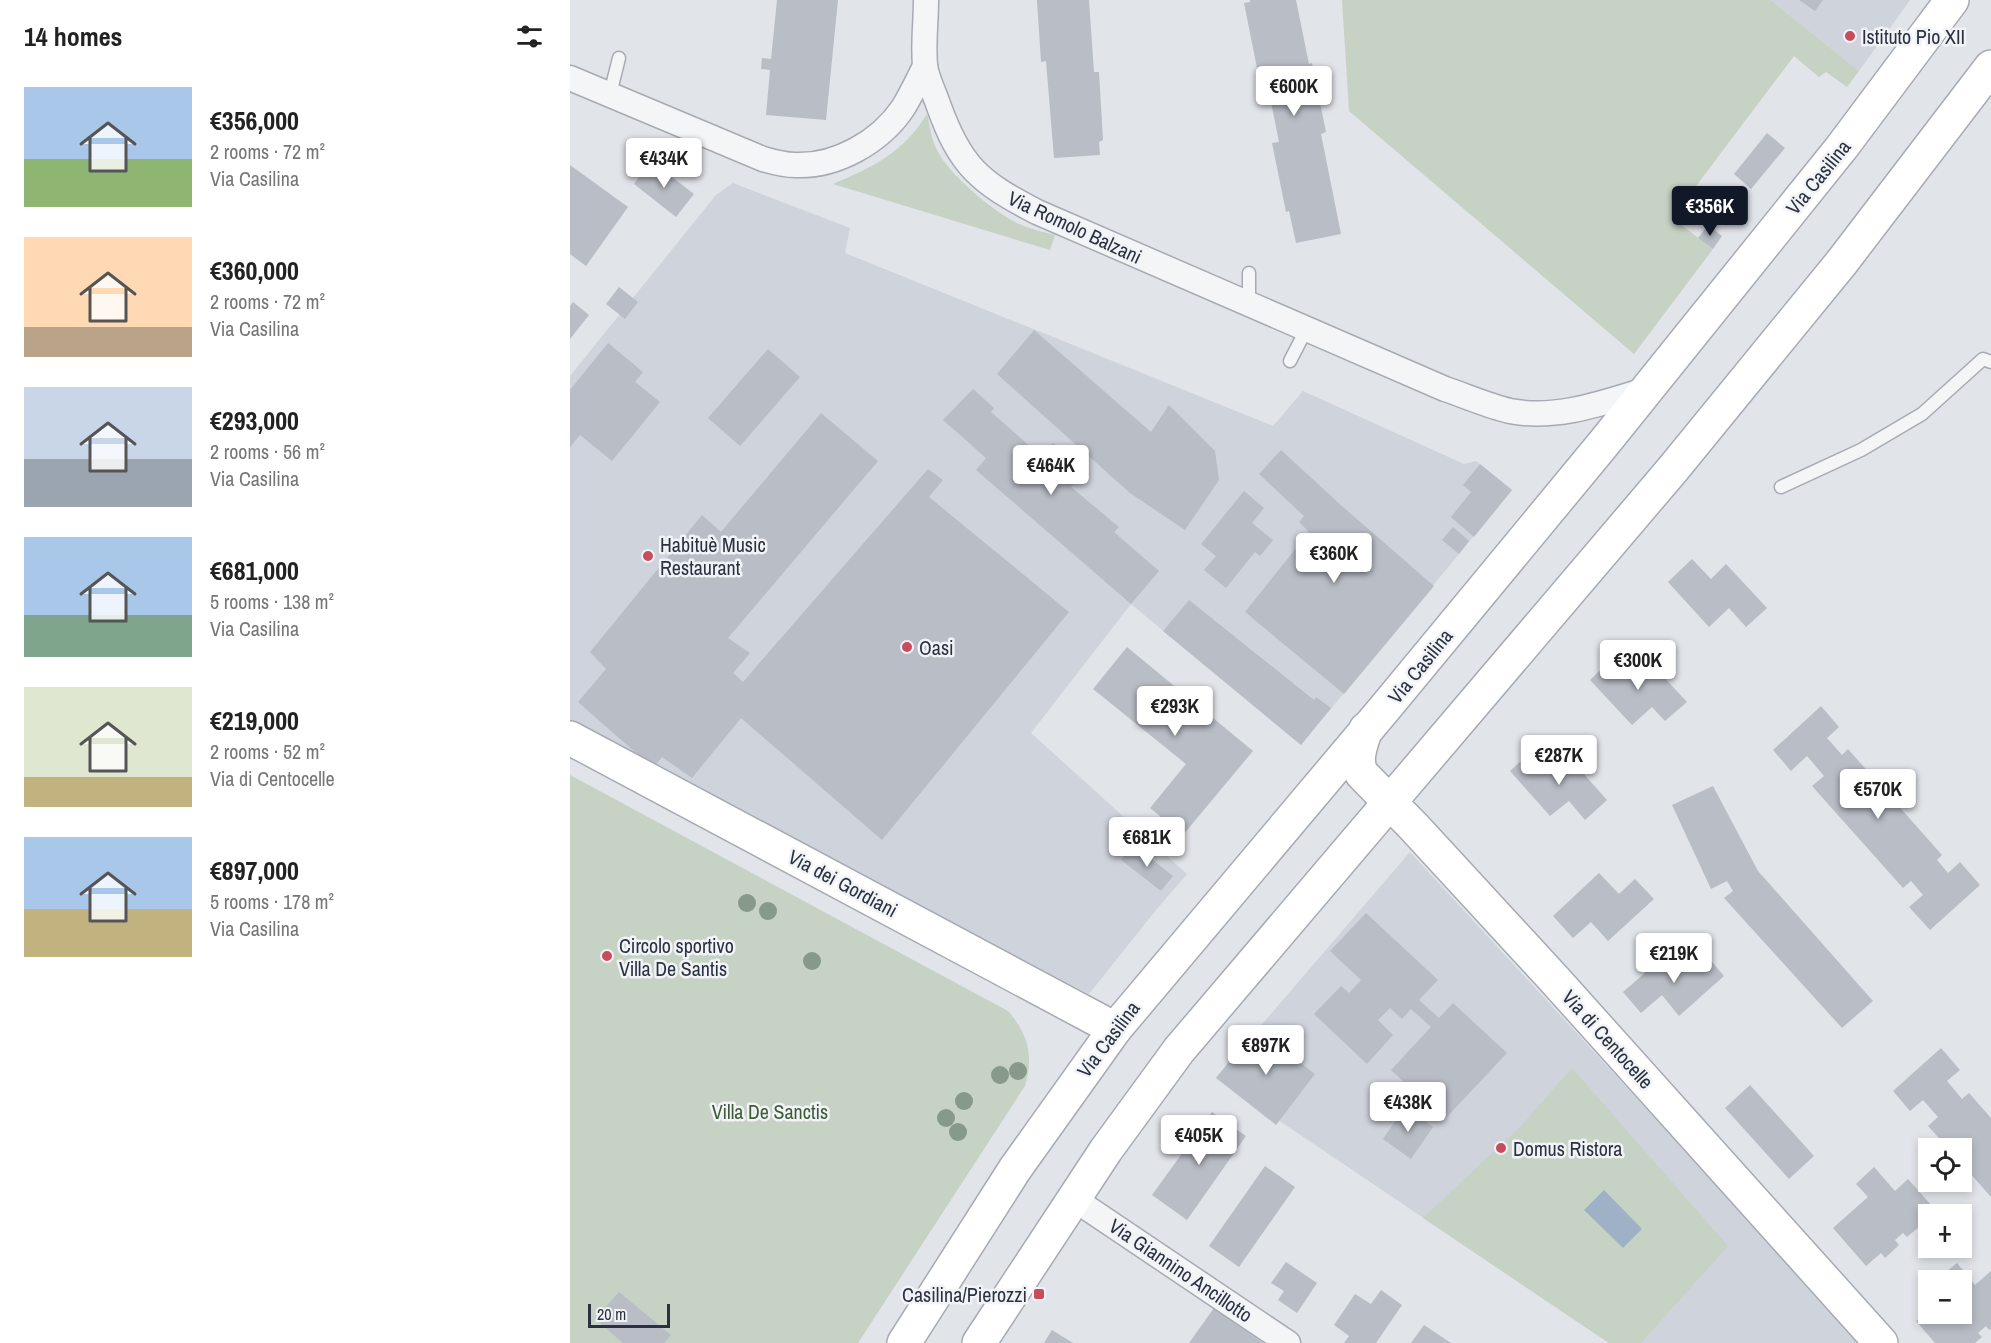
<!DOCTYPE html>
<html lang="en">
<head>
<meta charset="utf-8">
<style>
  body { margin:0; font-family:"Archivo Narrow",sans-serif; background:#f6f6f6; color:#222; height:100vh; display:flex; flex-direction:column; font-size:22px; white-space:nowrap }
  * { box-sizing:border-box; margin:0 }
  p { font-size:20px; color:#767676 }
  .icon { flex:none; width:33px; height:33px; fill:none; stroke:currentColor; stroke-width:2; stroke-linecap:round; stroke-linejoin:round }
  .map { position:relative; flex:1; overflow:hidden }
  .side { display:flex; flex-direction:column; background:#fff; width:570px }
  .side>* { flex:none }
  .controls { position:absolute; left:1348px; top:1138px; display:grid; gap:12px }
  .controls a { display:grid; place-items:center; width:54px; height:54px; border-radius:0px; background:#fff; box-shadow:0 3px 9px #0003; font-size:30px }
  .scale { position:absolute; left:18px; bottom:15px; width:82px; box-sizing:border-box; padding-left:6px; border:3px solid #2a3240; border-top:0; font-size:16px; line-height:21px; white-space:nowrap; color:#2a3240; -webkit-text-stroke:4px #f1f3f7; paint-order:stroke }
  .price { position:absolute; translate:-50% -51px; padding:0 14px; border-radius:6px; background:#fff; color:#222; font-size:20px; line-height:39px; filter:drop-shadow(0 2px 3px #0008) }
  .price::after { content:''; position:absolute; left:50%; top:36px; width:18px; height:14px; margin-left:-9px; background:inherit; clip-path:polygon(0 0,100% 0,50% 100%) }
  .price.current { background:#111827; color:#fff }
  ul { padding:0; list-style:none }
  li { display:flex; align-items:center; gap:18px; height:150px; padding:0 24px }
  li span { display:grid; place-items:center; flex:none; width:168px; height:120px; border-radius:0px; color:#555 }
  li>.icon { margin-inline-start:auto }
  span .icon { width:72px; height:72px; fill:#fffc; stroke-width:1 }
  li b { font-size:26px }
  h2 { display:flex; justify-content:space-between; align-items:center; height:72px; padding:0 24px; font-size:26px }
  main { display:flex; flex:1; min-height:0 }
  .map>svg:first-child { display:block }
  .built { fill:#cfd3db }
  .green { fill:#c6d2c3 }
  .water { fill:#9eb1c7 }
  .building { fill:#b9bdc6 }
  .lines { fill:none; stroke-linecap:round; stroke-linejoin:round }
  .lane-casing { stroke:#a6abb3; stroke-width:15 }
  .street-casing { stroke:#a6abb3; stroke-width:27 }
  .secondary-casing { stroke:#a6abb3; stroke-width:36 }
  .lane { stroke:#f4f5f7; stroke-width:12 }
  .street { stroke:#f4f5f7; stroke-width:24 }
  .secondary { stroke:#fff; stroke-width:33 }
  .tree { fill:#879988 }
  .poi-dot { fill:#c74d5c; stroke:#f1f3f7; stroke-width:2 }
  .labels { text-anchor:middle; dominant-baseline:central; stroke-width:5; stroke-linejoin:round; paint-order:stroke }
  .poi-label { font-size:20px; fill:#2a3240; stroke:#f1f3f7; text-anchor:start }
  .street-label { font-size:20px; fill:#2a3240; stroke:#f1f3f7 }
  .park-label { font-size:20px; fill:#3e5b38; stroke:#f1f3f7 }
</style>
</head>
<body>
<main>
<section class="side">
<h2>14 homes<svg class="icon" aria-label="filters" viewBox="0 0 24 24"><path d="M4 7h16M4 17h16"/><circle cx="9" cy="7" r="2"/><circle cx="15" cy="17" r="2"/></svg></h2>
<ul>
<li><span style="background:linear-gradient(#a9c7e8 60%,#8fb573 0)"><svg class="icon" aria-label="home" viewBox="0 0 24 24"><path d="M3 11l9-7 9 7M6 9v11h12V9"/></svg></span><div><b>€356,000</b><p>2 rooms · 72 m²</p><p>Via Casilina</p></div></li>
<li><span style="background:linear-gradient(#ffd9b3 75%,#b9a48a 0)"><svg class="icon" aria-label="home" viewBox="0 0 24 24"><path d="M3 11l9-7 9 7M6 9v11h12V9"/></svg></span><div><b>€360,000</b><p>2 rooms · 72 m²</p><p>Via Casilina</p></div></li>
<li><span style="background:linear-gradient(#c9d6e8 60%,#9aa5b1 0)"><svg class="icon" aria-label="home" viewBox="0 0 24 24"><path d="M3 11l9-7 9 7M6 9v11h12V9"/></svg></span><div><b>€293,000</b><p>2 rooms · 56 m²</p><p>Via Casilina</p></div></li>
<li><span style="background:linear-gradient(#a9c7e8 65%,#7fa58c 0)"><svg class="icon" aria-label="home" viewBox="0 0 24 24"><path d="M3 11l9-7 9 7M6 9v11h12V9"/></svg></span><div><b>€681,000</b><p>5 rooms · 138 m²</p><p>Via Casilina</p></div></li>
<li><span style="background:linear-gradient(#dfe7d0 75%,#c2b280 0)"><svg class="icon" aria-label="home" viewBox="0 0 24 24"><path d="M3 11l9-7 9 7M6 9v11h12V9"/></svg></span><div><b>€219,000</b><p>2 rooms · 52 m²</p><p>Via di Centocelle</p></div></li>
<li><span style="background:linear-gradient(#a9c7e8 60%,#c2b280 0)"><svg class="icon" aria-label="home" viewBox="0 0 24 24"><path d="M3 11l9-7 9 7M6 9v11h12V9"/></svg></span><div><b>€897,000</b><p>5 rooms · 178 m²</p><p>Via Casilina</p></div></li>
</ul>
</section>
<div class="map">
<svg width="1421" height="1343" viewBox="0 0 1421 1343">
  <rect width="100%" height="100%" fill="#e1e4e9"/>
  <g class="built">
    <polygon points="1201,0 1340,0 1289,71"/>
    <polygon points="163,183 280,228 275,253 703,426 733,391 894,464 906,461 942,490 731,745 561,604 461,733 617,874 586,910 519,994 300,881 0,722 0,376 146,195"/>
    <polygon points="840,852 1292,1343 1039,1343 646,1078"/>
  </g>
  <g class="green">
    <polygon points="772,0 1201,0 1289,71 1277,87 1256,72 1249,77 1224,56 1102,218 1143,249 1064,354 779,111"/>
    <path d="M 357,114 C 360,126 361,139 367,150 C 378,174 425,213 449,224 C 460,229 473,232 485,235 L 480,250 L 263,184 C 303,167 333,153 357,114 Z"/>
    <path d="M 0,775 L 438,1011 C 458,1034 464,1056 455,1086 L 288,1343 L 0,1343 Z"/>
    <polygon points="1002,1068 1158,1246 1071,1343 1039,1343 853,1218 950,1127"/>
  </g>
  <polygon class="water" points="1034,1190 1072,1229 1053,1248 1014,1210"/>
  <g class="building">
    <polygon points="207,0 268,0 256,120 196,115 200,70 191,69 192,58 201,59"/>
    <polygon points="467,0 519,0 524,72 529,72 533,140 529,142 530,155 484,158 476,61 471,62"/>
    <polygon points="680,0 726,0 739,64 742,63 756,132 751,134 771,234 726,243 719,211 716,212 702,143 709,142 695,72 688,73 674,3 680,2"/>
    <polygon points="1229,0 1253,0 1245,11"/>
    <polygon points="1197,133 1215,148 1181,189 1164,174"/>
    <polygon points="81,161 124,194 106,217 64,184"/>
    <polygon points="0,165 58,207 16,266 0,254"/>
    <polygon points="1134,198 1142,217 1128,222 1121,203"/>
    <polygon points="1138,225 1152,236 1143,249 1128,238"/>
    <polygon points="49,287 68,302 55,319 36,304"/>
    <polygon points="3,302 19,315 0,339 0,306"/>
    <polygon points="464,330 581,432 599,405 645,451 649,480 615,530 560,493 427,374"/>
    <polygon points="38,343 73,372 65,382 90,402 42,461 10,435 0,447 0,390"/>
    <polygon points="198,349 230,377 170,446 138,418"/>
    <polygon points="403,389 424,408 421,412 471,456 483,443 515,471 501,487 549,527 544,532 589,571 561,604 406,470 416,458 373,420"/>
    <polygon points="251,413 308,461 158,638 180,653 163,673 173,682 358,469 373,480 359,497 499,612 312,840 171,718 122,778 92,757 83,768 8,702 36,669 20,652 132,515 151,532"/>
    <polygon points="711,450 773,507 864,586 774,694 675,612 739,532 729,522 734,516 689,474"/>
    <polygon points="910,464 942,490 904,537 881,517 901,492 893,485"/>
    <polygon points="674,491 694,508 682,523 703,540 690,556 685,552 656,588 634,570 646,556 631,544"/>
    <polygon points="883,527 899,541 889,554 872,540"/>
    <polygon points="1122,559 1141,579 1156,564 1197,608 1176,627 1159,608 1139,627 1098,582"/>
    <polygon points="619,600 744,700 746,697 761,708 731,745 593,631"/>
    <polygon points="557,647 683,751 613,835 580,808 616,764 523,689"/>
    <polygon points="1077,659 1117,702 1095,721 1082,707 1062,725 1020,680 1041,660 1058,677"/>
    <polygon points="1251,706 1269,727 1257,738 1272,755 1278,749 1372,855 1367,860 1378,873 1390,862 1410,885 1360,930 1339,907 1353,895 1341,881 1333,888 1242,786 1254,776 1237,756 1221,771 1203,750"/>
    <polygon points="960,753 978,773 997,755 1037,800 1015,820 999,801 980,816 940,771"/>
    <polygon points="1143,786 1188,871 1303,1001 1272,1028 1154,898 1163,891 1157,881 1141,889 1102,805"/>
    <polygon points="563,844 603,876 591,891 551,860"/>
    <polygon points="1029,873 1049,894 1065,879 1084,899 1038,941 1021,922 1003,938 983,916"/>
    <polygon points="796,913 868,980 849,1000 869,1018 883,1003 937,1053 874,1120 821,1070 861,1027 841,1009 832,1019 820,1008 808,1020 823,1035 797,1064 744,1014 771,986 779,993 791,980 760,951"/>
    <polygon points="1100,951 1117,971 1136,955 1154,976 1109,1016 1092,995 1071,1013 1053,992"/>
    <polygon points="686,1028 745,1074 706,1125 646,1078"/>
    <polygon points="1371,1048 1390,1070 1377,1081 1392,1099 1399,1093 1421,1118 1421,1197 1392,1164 1392,1149 1379,1149 1358,1126 1368,1117 1353,1100 1340,1111 1323,1091"/>
    <polygon points="1180,1085 1244,1156 1219,1179 1155,1108"/>
    <polygon points="835,1107 863,1127 841,1159 813,1139"/>
    <polygon points="642,1112 676,1136 617,1220 582,1195"/>
    <polygon points="695,1166 725,1187 669,1267 639,1246"/>
    <polygon points="1304,1167 1325,1191 1338,1179 1370,1215 1359,1215 1359,1228 1355,1231 1350,1226 1337,1237 1333,1233 1325,1240 1329,1245 1315,1258 1311,1253 1296,1266 1263,1228 1298,1197 1286,1184"/>
    <polygon points="716,1262 747,1283 727,1313 708,1300 714,1291 701,1283"/>
    <polygon points="1387,1263 1405,1285 1421,1271 1421,1329 1419,1330 1416,1326 1408,1333 1412,1337 1405,1343 1365,1343 1346,1321 1359,1310 1359,1314 1392,1314 1392,1281 1375,1281 1371,1276"/>
    <polygon points="811,1290 832,1305 806,1343 774,1343 779,1336 764,1325 785,1294 801,1304"/>
    <polygon points="49,1292 101,1335 94,1343 53,1343 25,1319"/>
    <polygon points="644,1308 693,1343 619,1343"/>
    <polygon points="854,1325 881,1343 841,1343"/>
    <polygon points="482,1330 503,1343 474,1343"/>
  </g>
  <g class="lines">
    <g class="lane-casing">
      <g id="lane">
        <polyline points="40,94 49,58"/>
        <polyline points="679,273 679,305"/>
        <polyline points="720,361 737,328"/>
        <polyline points="1211,487 1291,450 1352,414 1413,359 1421,362"/>
      </g>
    </g>
    <g class="street-casing">
      <g id="street">
        <path d="M 356,0 C 356,21 353,44 355,65 C 356,77 364,92 368,104 C 390,166 409,182 467,212 L 875,389 C 896,396 918,406 940,411 C 986,420 1033,403 1075,390"/>
        <path d="M 0,78 L 193,159 C 203,162 214,165 225,165 C 266,167 310,142 333,108 C 341,95 348,80 355,66"/>
        <polyline points="504,1199 718,1343"/>
      </g>
    </g>
    <g class="secondary-casing">
      <g id="secondary">
        <path d="M 796,729 C 791,744 784,760 792,774 L 844,827 L 984,979 L 1311,1343"/>
        <polyline points="0,738 545,1029"/>
        <polyline points="334,1343 445,1169 545,1029 815,708 1034,443 1272,147 1382,0"/>
        <polyline points="409,1343 536,1150 609,1050 1103,469 1272,262 1421,67"/>
      </g>
    </g>
    <use href="#lane" class="lane"/>
    <use href="#street" class="street"/>
    <use href="#secondary" class="secondary"/>
  </g>
  <g class="tree">
    <circle cx="177" cy="903" r="9"/>
    <circle cx="198" cy="911" r="9"/>
    <circle cx="242" cy="961" r="9"/>
    <circle cx="448" cy="1071" r="9"/>
    <circle cx="430" cy="1075" r="9"/>
    <circle cx="394" cy="1101" r="9"/>
    <circle cx="376" cy="1118" r="9"/>
    <circle cx="388" cy="1132" r="9"/>
  </g>
  <g class="poi-dot">
    <circle cx="1280" cy="36" r="6"/>
    <circle cx="78" cy="556" r="6"/>
    <circle cx="337" cy="647" r="6"/>
    <circle cx="37" cy="956" r="6"/>
    <circle cx="931" cy="1148" r="6"/>
    <rect x="463" y="1288" width="12" height="12" rx="3"/>
  </g>
  <g class="labels">
    <g class="poi-label">
      <text x="1292" y="36">Istituto Pio XII</text>
      <text x="90" y="544">Habituè Music<tspan x="90" dy="23">Restaurant</tspan></text>
      <text x="349" y="647">Oasi</text>
      <text x="49" y="945">Circolo sportivo<tspan x="49" dy="23">Villa De Santis</tspan></text>
      <text x="943" y="1148">Domus Ristora</text>
      <text x="457" y="1294" text-anchor="end">Casilina/Pierozzi</text>
    </g>
    <g class="street-label">
      <text transform="translate(1248 177) rotate(-51)">Via Casilina</text>
      <text transform="translate(505 227) rotate(25)">Via Romolo Balzani</text>
      <text transform="translate(850 666) rotate(-51)">Via Casilina</text>
      <text transform="translate(273 883) rotate(28)">Via dei Gordiani</text>
      <text transform="translate(538 1039) rotate(-53)">Via Casilina</text>
      <text transform="translate(1038 1039) rotate(48)">Via di Centocelle</text>
      <text transform="translate(611 1270) rotate(34)">Via Giannino Ancillotto</text>
    </g>
    <g class="park-label">
      <text x="200" y="1111">Villa De Sanctis</text>
    </g>
  </g>
</svg>
<div class="controls">
<a><svg class="icon" aria-label="locate" viewBox="0 0 24 24"><circle cx="12" cy="12" r="6"/><path d="M12 2v4M12 18v4M2 12h4M18 12h4"/></svg></a>
<a>+</a>
<a>−</a>
</div>
<div class="scale">20 m</div>
<b class="price" style="left:724px;top:117px">€600K</b>
<b class="price" style="left:94px;top:189px">€434K</b>
<b class="price current" style="left:1140px;top:237px">€356K</b>
<b class="price" style="left:481px;top:496px">€464K</b>
<b class="price" style="left:764px;top:584px">€360K</b>
<b class="price" style="left:1068px;top:691px">€300K</b>
<b class="price" style="left:605px;top:737px">€293K</b>
<b class="price" style="left:989px;top:786px">€287K</b>
<b class="price" style="left:1308px;top:820px">€570K</b>
<b class="price" style="left:577px;top:868px">€681K</b>
<b class="price" style="left:1104px;top:984px">€219K</b>
<b class="price" style="left:696px;top:1076px">€897K</b>
<b class="price" style="left:838px;top:1133px">€438K</b>
<b class="price" style="left:629px;top:1166px">€405K</b>
</div>
</main>
</body>
</html>
